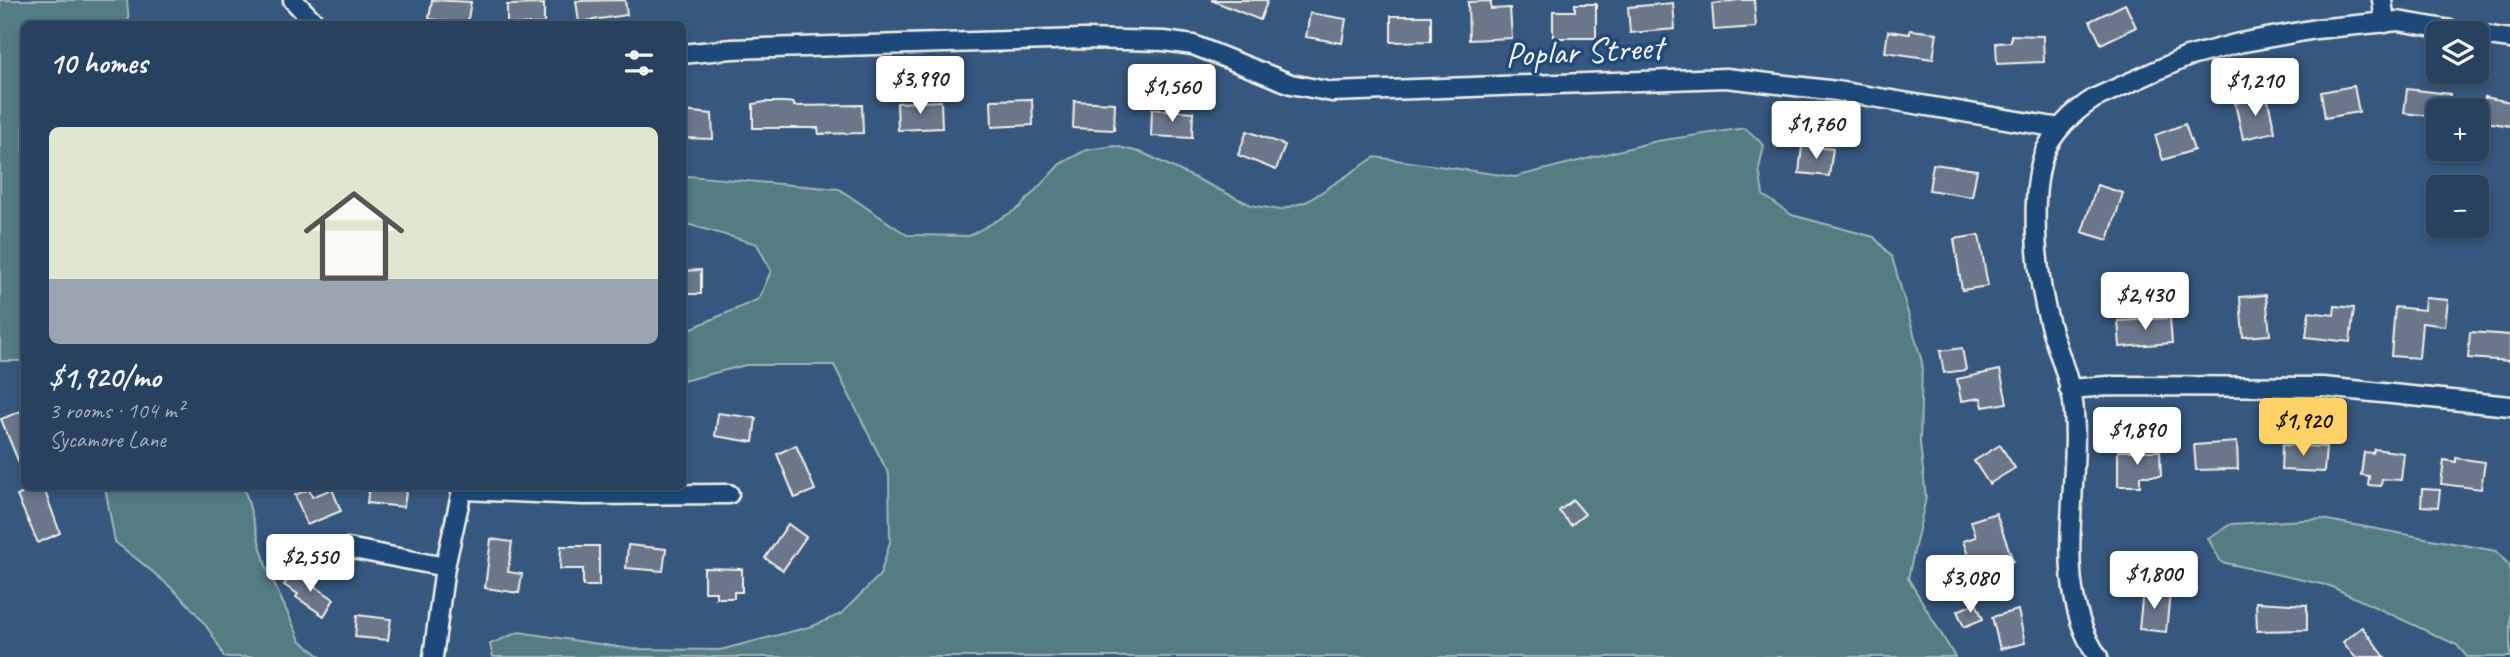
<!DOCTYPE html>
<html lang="en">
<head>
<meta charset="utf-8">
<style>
  body { margin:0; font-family:Caveat,sans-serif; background:#304865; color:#f1f3f6; height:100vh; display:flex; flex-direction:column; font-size:26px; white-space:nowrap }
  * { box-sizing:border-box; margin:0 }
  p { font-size:23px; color:#a5afbd }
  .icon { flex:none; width:38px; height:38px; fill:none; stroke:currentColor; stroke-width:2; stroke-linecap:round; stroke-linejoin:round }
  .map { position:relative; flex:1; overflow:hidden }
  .sheet { position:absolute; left:21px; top:21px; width:665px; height:469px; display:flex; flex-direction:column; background:#28415f; border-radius:10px; box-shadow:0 4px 10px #0003,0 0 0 2px #445a74 }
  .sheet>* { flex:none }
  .tools { position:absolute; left:2426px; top:21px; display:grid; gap:14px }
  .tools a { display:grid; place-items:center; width:63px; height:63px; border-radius:10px; background:#28415f; box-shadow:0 4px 10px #0003,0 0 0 2px #445a74; font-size:35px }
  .price { position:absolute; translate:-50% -60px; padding:0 16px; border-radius:7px; background:#fff; color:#222; font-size:23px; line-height:46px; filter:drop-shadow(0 2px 4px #0008) }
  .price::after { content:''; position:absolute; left:50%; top:42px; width:21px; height:16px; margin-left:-10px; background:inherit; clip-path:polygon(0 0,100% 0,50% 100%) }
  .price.active { background:#ffd166; color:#111 }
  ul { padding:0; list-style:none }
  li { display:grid; align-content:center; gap:14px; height:371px; padding:0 28px }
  li span { display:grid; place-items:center; height:217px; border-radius:10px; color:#555 }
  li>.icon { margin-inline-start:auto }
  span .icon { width:126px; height:126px; fill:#fffc; stroke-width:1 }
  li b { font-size:30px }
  h2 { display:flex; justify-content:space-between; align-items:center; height:84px; padding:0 28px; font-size:30px }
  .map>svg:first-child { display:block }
  .green { fill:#527c83; stroke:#a3b6b6; stroke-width:2 }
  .building { fill:#6b768a; stroke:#f4f1e8; stroke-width:2 }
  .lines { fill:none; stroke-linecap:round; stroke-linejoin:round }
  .minor-casing { stroke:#f4f1e8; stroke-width:23 }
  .minor { stroke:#1f4a7a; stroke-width:18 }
  .labels { text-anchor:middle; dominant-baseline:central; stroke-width:7; stroke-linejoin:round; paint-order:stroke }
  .street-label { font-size:35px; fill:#f4f1e8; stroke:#1f4a7a }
</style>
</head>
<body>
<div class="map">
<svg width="2510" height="657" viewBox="0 0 2510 657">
  <rect width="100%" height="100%" fill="#36577f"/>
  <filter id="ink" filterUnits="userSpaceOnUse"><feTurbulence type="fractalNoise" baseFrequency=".0143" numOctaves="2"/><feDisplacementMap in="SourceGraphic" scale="14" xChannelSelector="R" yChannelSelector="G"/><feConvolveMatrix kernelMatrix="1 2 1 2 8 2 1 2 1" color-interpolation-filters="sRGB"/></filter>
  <g filter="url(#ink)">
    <g class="green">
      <polygon points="0,0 127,0 129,24 24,24 24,361 0,361"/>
      <polygon points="1745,128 1764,145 1759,169 1763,195 1792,215 1874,237 1892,257 1922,362 1920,443 1926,498 1908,578 1955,657 493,657 490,644 519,632 632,649 720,650 813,626 841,614 880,575 890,542 889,475 834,365 746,365 683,381 683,332 759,299 771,271 757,244 683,223 683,180 688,176 839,189 907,235 969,236 1019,208 1060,164 1086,150 1115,146 1143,153 1251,205 1280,210 1308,201 1375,157 1515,177 1657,141"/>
      <path d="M 105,487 L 244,487 L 266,566 L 300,640 L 321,657 L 224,657 C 202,607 157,575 115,542 Z"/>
      <polygon points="2322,519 2496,551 2510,566 2510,657 2467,657 2457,645 2330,586 2221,562 2208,538 2231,524"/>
    </g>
    <g class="building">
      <polygon points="432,0 471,2 467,24 429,19"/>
      <polygon points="625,0 627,15 579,22 576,1"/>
      <polygon points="1211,0 1268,0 1260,20"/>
      <polygon points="1738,0 1754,0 1756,27 1714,30 1712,4"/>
      <polygon points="1491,1 1491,9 1510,8 1512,38 1469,40 1468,2"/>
      <polygon points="1673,3 1675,29 1630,33 1628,7"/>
      <polygon points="544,4 544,24 507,24 507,5"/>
      <polygon points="1575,4 1596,4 1596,38 1553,38 1553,11 1575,11"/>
      <polygon points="2125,4 2136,27 2101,44 2090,21"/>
      <polygon points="1310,13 1346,19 1342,43 1306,37"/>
      <polygon points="1391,16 1431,16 1431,41 1391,42"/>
      <polygon points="1910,30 1937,33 1933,59 1885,52 1888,31 1910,34"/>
      <polygon points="2011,35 2043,36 2044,62 1997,64 1996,43 2011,42"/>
      <polygon points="2354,86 2359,112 2325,118 2321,92"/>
      <polygon points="2407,89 2450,94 2448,110 2438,110 2438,117 2404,113"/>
      <polygon points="2267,96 2275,132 2243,139 2235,103"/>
      <polygon points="2485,97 2510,102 2510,126 2480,121"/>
      <polygon points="1032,99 1033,125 992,127 991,100"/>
      <polygon points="941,101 942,128 898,130 897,103"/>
      <polygon points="1074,101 1115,103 1114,130 1073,128"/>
      <polygon points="765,102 785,102 794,103 794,106 862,105 863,133 819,134 818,128 753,128 753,104"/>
      <polygon points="1152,109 1193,112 1192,138 1151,136"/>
      <polygon points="682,111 712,114 713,139 682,138"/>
      <polygon points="2185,124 2194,150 2163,160 2155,135"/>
      <polygon points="1247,131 1285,145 1276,170 1238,155"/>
      <polygon points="1802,146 1833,149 1829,176 1799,173"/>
      <polygon points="1933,164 1977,170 1972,197 1929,190"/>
      <polygon points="2097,185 2123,193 2108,240 2082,232"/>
      <polygon points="1979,235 1988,286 1962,290 1954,239"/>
      <polygon points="701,270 701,294 682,294 682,271"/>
      <polygon points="2266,295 2270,335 2243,337 2240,297"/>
      <polygon points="2425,298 2448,300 2445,326 2422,323 2419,358 2391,356 2395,307 2424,310"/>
      <polygon points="2335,306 2354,308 2350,342 2306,337 2309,312 2334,315"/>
      <polygon points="2170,318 2172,343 2120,347 2118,321"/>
      <polygon points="2470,332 2510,335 2510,361 2468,358"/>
      <polygon points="1962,348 1966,370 1944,373 1940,351"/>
      <polygon points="2000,370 2007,403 1983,407 1981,398 1961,401 1957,379"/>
      <polygon points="24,410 24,475 1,419"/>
      <polygon points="718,413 756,418 753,442 715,436"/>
      <polygon points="2237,442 2238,469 2196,470 2194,445"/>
      <polygon points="796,445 815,490 795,498 777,454"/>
      <polygon points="2000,445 2015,468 1989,484 1974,461"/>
      <polygon points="2282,445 2326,447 2324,472 2281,470"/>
      <polygon points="2374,449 2404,453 2401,480 2382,479 2381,486 2368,485 2369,476 2361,475 2364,452 2373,453"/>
      <polygon points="2118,451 2160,451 2161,476 2140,476 2140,486 2118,486"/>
      <polygon points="2456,458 2485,462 2481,489 2441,484 2444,460 2456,462"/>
      <polygon points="38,486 43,486 60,533 38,543 17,496"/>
      <polygon points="369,486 407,486 404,507 367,503"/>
      <polygon points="309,489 312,497 332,489 341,511 307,525 295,495"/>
      <polygon points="2422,489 2440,490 2438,507 2421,506"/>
      <polygon points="1573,500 1585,514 1571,525 1559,511"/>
      <polygon points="1996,513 2013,561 1980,572 1976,558 1970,561 1963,541 1976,537 1971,521"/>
      <polygon points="788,524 806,537 783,570 765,558"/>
      <polygon points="491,539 512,542 508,572 522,574 519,593 485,588"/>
      <polygon points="628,545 666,549 663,571 626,568"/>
      <polygon points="561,546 599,546 599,586 583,586 583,569 560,569"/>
      <polygon points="704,568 742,569 742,592 734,592 734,598 716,598 716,592 704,592"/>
      <polygon points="293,572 334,599 324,616 296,597 298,594 284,585"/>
      <polygon points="2143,590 2170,593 2166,632 2139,629"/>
      <polygon points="2256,602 2307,605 2307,630 2257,631"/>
      <polygon points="1976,603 1983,619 1964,627 1957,611"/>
      <polygon points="2018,610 2025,643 2000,649 1992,617"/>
      <polygon points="357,615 391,619 388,640 355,637"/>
      <polygon points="2362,627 2385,657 2355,657 2343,642"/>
    </g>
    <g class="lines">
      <g class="minor-casing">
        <g id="minor">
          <polyline points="293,0 316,24"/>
          <polyline points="2382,0 2385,23"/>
          <polyline points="2476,34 2510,39"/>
          <polyline points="682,54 732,49 1083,39 1164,41 1193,45 1291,84 1332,92 1726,78 1837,91 2060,128"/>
          <polyline points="2069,389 2108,386 2323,387 2510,406"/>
          <polyline points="463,490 583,495 729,494"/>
          <polyline points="348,548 445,567"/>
          <polyline points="433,657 445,567 463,486"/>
          <path d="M 2098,657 C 2048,585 2083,484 2073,402 C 2069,377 2057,350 2050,325 C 2037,281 2029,201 2043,157 C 2051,133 2074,111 2095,98 L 2187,57 L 2239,43 L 2316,29 L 2398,21 L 2469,33"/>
        </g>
      </g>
      <use href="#minor" class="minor"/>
    </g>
  </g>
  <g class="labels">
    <g class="street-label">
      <text transform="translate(1584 51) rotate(-3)">Poplar Street</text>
    </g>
  </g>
</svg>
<div class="tools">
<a><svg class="icon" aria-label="layers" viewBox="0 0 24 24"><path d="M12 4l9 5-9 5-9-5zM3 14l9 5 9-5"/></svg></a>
<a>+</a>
<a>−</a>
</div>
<b class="price" style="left:920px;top:116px">$3,990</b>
<b class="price" style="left:2255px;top:118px">$1,210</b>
<b class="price" style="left:1172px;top:124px">$1,560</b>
<b class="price" style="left:1816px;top:161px">$1,760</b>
<b class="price" style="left:2145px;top:332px">$2,430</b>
<b class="price active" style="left:2303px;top:458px">$1,920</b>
<b class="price" style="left:2137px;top:467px">$1,890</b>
<b class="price" style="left:310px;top:594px">$2,550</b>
<b class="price" style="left:2154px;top:611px">$1,800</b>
<b class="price" style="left:1970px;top:615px">$3,080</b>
<section class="sheet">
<h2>10 homes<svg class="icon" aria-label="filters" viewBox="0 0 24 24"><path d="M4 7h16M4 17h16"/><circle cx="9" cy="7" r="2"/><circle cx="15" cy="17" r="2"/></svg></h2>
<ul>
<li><span style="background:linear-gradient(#dfe7d0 70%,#9aa5b1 0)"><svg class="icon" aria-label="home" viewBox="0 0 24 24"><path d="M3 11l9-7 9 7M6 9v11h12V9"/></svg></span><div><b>$1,920/mo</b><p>3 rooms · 104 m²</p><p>Sycamore Lane</p></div></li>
</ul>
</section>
</div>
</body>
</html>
